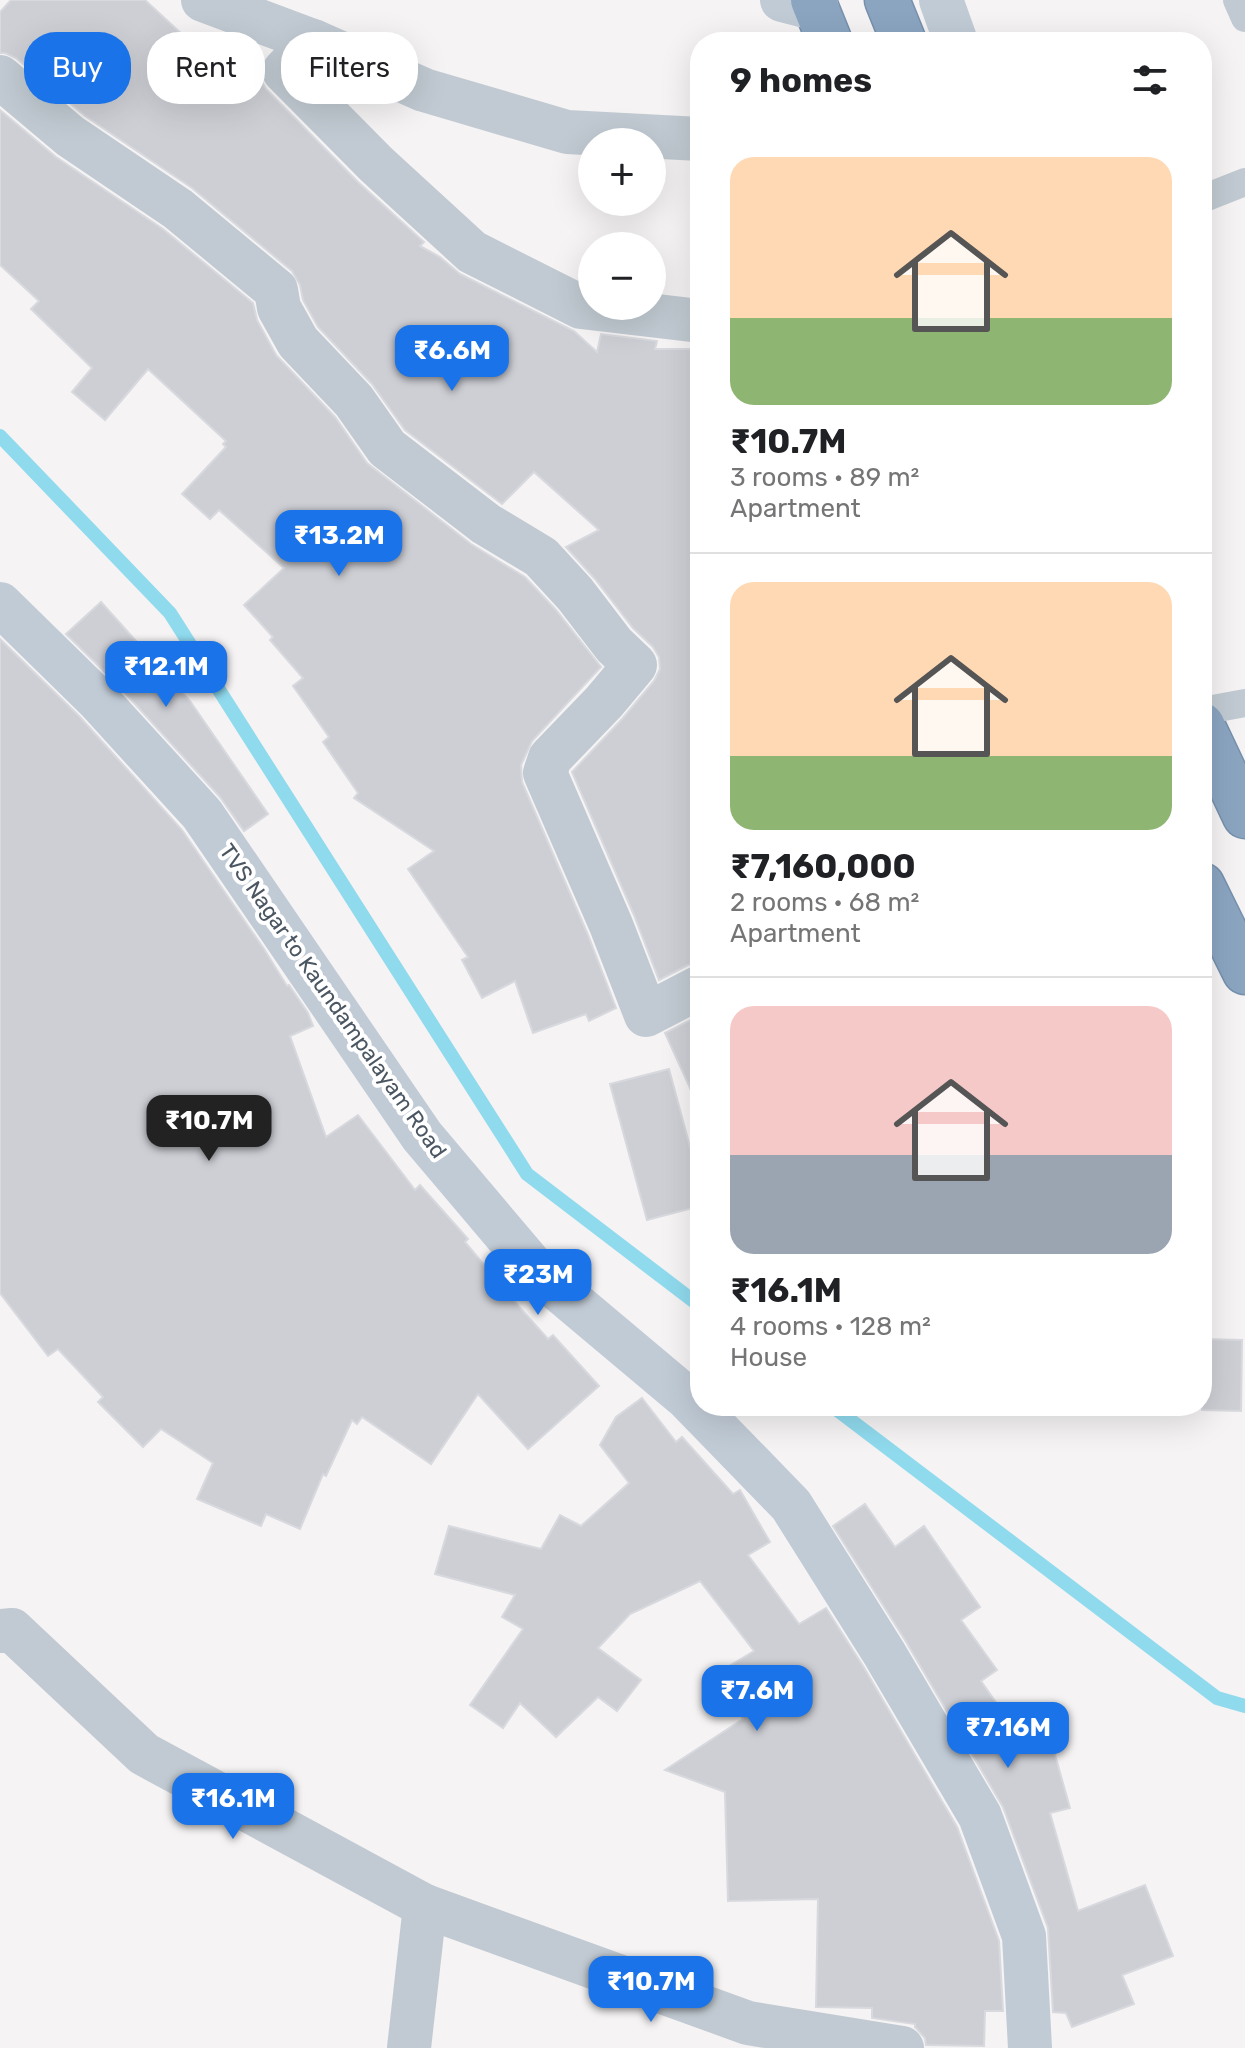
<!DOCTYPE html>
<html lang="en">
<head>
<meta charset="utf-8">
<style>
  body { margin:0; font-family:Rubik,sans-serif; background:#f6f6f6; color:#202124; height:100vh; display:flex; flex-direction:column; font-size:30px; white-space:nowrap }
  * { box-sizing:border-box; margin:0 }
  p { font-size:26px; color:#757577 }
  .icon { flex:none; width:44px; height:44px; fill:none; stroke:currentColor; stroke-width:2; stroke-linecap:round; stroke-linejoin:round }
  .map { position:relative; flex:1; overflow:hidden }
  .panel { position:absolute; left:690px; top:32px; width:522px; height:1384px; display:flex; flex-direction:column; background:#fff; border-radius:32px; box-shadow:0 8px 32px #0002 }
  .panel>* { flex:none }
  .banner { position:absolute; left:24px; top:32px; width:546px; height:72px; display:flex; gap:16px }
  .fabs { position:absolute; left:578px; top:128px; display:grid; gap:16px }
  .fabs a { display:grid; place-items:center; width:88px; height:88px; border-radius:50%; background:#fff; box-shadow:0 8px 32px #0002; font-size:40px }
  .price { position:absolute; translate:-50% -68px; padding:0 18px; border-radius:16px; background:#1a73e8; color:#fff; font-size:26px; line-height:52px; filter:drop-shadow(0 2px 4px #0008) }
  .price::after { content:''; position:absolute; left:50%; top:48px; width:24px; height:18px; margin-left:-12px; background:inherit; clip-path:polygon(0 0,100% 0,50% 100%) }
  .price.active { background:#222; color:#fff }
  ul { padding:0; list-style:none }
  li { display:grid; align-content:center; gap:16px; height:424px; padding:0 40px }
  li+li { border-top:2px solid #e0e0e0 }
  li span { display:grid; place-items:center; height:248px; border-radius:24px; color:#555 }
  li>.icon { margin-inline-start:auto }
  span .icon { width:144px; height:144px; fill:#fffc; stroke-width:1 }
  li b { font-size:34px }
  h2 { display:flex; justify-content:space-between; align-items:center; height:96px; padding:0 40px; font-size:34px }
  .chip { padding:0 28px; border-radius:32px; background:#fff; box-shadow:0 8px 32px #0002; font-size:28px; line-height:72px }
  .chip.active { background:#1a73e8; color:#fff }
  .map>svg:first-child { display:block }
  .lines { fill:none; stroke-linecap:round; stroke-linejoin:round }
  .stream { stroke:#90daee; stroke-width:14 }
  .building { fill:#cdcfd5; stroke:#d7d9de; stroke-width:2 }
  .highway-casing { stroke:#7690ad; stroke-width:47 }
  .lane { stroke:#c1cad2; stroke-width:28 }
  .street { stroke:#c1cad2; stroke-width:44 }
  .secondary { stroke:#c1cbd6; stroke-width:44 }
  .highway { stroke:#8ba5c1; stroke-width:44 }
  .labels { text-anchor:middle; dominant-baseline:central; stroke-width:8; stroke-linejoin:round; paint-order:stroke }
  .street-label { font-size:22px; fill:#4a5661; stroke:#fff }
</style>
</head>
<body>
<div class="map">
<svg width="1245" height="2048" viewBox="0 0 1245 2048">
  <rect width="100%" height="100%" fill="#f5f3f3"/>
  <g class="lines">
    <g class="stream">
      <polyline points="0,436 170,613 527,1174 700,1306"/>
      <polyline points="832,1406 1217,1698 1245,1706"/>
    </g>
  </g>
  <g class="building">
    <polygon points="11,0 145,0 224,73 237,58 261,80 266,89 358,182 424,242 420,246 440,257 460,274 574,331 597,352 601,334 657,341 655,349 700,349 700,962 688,965 659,980 634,915 572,772 623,718 654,681 660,669 659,657 653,647 633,628 595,579 566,547 599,530 534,472 502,504 405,430 372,384 318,327 303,300 300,285 292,271 192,188 85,116 16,58 5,53 0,53 0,12"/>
    <polygon points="0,110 56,157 163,229 253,303 257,320 276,355 335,417 367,463 471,544 525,577 556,610 601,667 532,741 521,765 522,782 588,935 616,1008 589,1021 586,1014 533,1033 515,981 482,998 462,960 468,957 408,869 434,851 354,798 358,793 323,742 329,737 293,686 303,678 270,640 273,637 244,605 284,568 219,510 210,519 182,494 226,447 223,444 226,441 148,369 105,420 72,392 92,368 31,309 39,301 0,265"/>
    <polygon points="101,602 190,701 268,814 244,831 220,797 115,682 66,634"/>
    <polygon points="0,639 79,716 182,830 264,949 287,986 289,985 308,1013 313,1026 290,1036 326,1137 358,1115 415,1190 420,1185 468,1239 465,1242 521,1309 548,1339 553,1335 599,1386 528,1449 478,1394 431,1464 362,1417 357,1424 352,1420 326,1476 323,1474 300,1529 266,1514 261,1526 197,1499 213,1463 161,1429 143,1447 98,1402 103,1397 58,1349 48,1356 0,1293"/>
    <polygon points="700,1015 700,1110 665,1033"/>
    <polygon points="669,1069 700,1184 700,1206 647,1220 610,1084"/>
    <polygon points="1202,1339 1242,1340 1241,1411 1202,1410"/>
    <polygon points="642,1398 676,1442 682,1437 733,1494 740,1490 770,1542 748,1555 799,1624 826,1608 863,1666 957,1827 999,1941 1003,2011 985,2011 984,2046 926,2045 925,2038 915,2027 915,2024 872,2018 872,2008 816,2007 818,1899 728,1901 725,1792 665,1770 743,1719 716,1674 754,1651 700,1581 630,1614 598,1648 641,1680 617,1711 598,1697 556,1737 520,1703 503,1728 470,1705 523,1629 502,1617 515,1595 435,1574 449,1526 541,1549 560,1515 581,1526 629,1483 600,1445 616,1417"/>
    <polygon points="865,1504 895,1547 924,1526 980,1607 961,1620 997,1670 981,1681 1021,1738 1048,1730 1070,1808 1050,1813 1078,1911 1145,1885 1173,1956 1122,1975 1134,2004 1072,2027 1066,2013 1053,2012 1048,1928 1003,1807 905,1640 833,1526"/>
  </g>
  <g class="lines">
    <g class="highway-casing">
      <g id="highway">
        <polyline points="813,0 830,42"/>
        <polyline points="887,0 904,42"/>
        <polyline points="1202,725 1245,816"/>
        <polyline points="1202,885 1245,972"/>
      </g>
    </g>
    <g class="lane">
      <polyline points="1237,0 1245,18"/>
      <polyline points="1202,199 1245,182"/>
      <polyline points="1202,711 1245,703"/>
    </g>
    <g class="street">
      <polyline points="203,0 313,41 424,90 567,132 700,139"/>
      <polyline points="313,41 284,71 376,164 472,252 581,307 700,321"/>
      <polyline points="0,77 70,136 178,209 276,290 279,308 298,342 354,401 387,448 486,524 541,557 575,594 614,645 635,665 604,702 550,758 545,773 611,925 646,1015 700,987"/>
      <polyline points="0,1631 12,1630 144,1754 425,1906 409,2048"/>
      <polyline points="425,1906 748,2023 902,2048"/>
    </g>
    <g class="secondary">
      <polyline points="782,0 817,9"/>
      <polyline points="941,0 956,42"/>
      <polyline points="0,604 97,699 202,814 422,1136 537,1272 687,1398 791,1505 884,1653 980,1816 1024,1936 1030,2048"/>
    </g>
    <use href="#highway" class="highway"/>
  </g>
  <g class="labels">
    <g class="street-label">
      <text transform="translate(333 1001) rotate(55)">TVS Nagar to Kaundampalayam Road</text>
    </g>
  </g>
</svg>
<div class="fabs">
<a>+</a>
<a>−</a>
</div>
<b class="price" style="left:452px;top:393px">₹6.6M</b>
<b class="price" style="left:339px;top:578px">₹13.2M</b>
<b class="price" style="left:166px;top:709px">₹12.1M</b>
<b class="price active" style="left:209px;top:1163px">₹10.7M</b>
<b class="price" style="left:538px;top:1317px">₹23M</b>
<b class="price" style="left:757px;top:1733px">₹7.6M</b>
<b class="price" style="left:1008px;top:1770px">₹7.16M</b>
<b class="price" style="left:233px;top:1841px">₹16.1M</b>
<b class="price" style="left:651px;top:2024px">₹10.7M</b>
<div class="banner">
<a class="chip active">Buy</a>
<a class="chip">Rent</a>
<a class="chip">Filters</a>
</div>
<section class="panel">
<h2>9 homes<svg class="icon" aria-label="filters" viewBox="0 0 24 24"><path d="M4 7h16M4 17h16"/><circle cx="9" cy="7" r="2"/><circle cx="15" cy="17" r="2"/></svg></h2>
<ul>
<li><span style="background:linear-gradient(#ffd9b3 65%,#8fb573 0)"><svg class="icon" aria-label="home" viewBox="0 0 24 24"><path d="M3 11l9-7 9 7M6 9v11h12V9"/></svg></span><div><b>₹10.7M</b><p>3 rooms · 89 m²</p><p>Apartment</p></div></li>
<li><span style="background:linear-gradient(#ffd9b3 70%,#8fb573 0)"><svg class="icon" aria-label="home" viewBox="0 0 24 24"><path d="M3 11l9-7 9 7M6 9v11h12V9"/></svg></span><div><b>₹7,160,000</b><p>2 rooms · 68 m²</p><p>Apartment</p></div></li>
<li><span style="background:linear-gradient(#f6c9c9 60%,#9aa5b1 0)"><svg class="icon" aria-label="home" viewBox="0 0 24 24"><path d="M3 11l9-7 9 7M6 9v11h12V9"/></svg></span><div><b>₹16.1M</b><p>4 rooms · 128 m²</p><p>House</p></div></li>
</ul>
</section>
</div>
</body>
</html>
